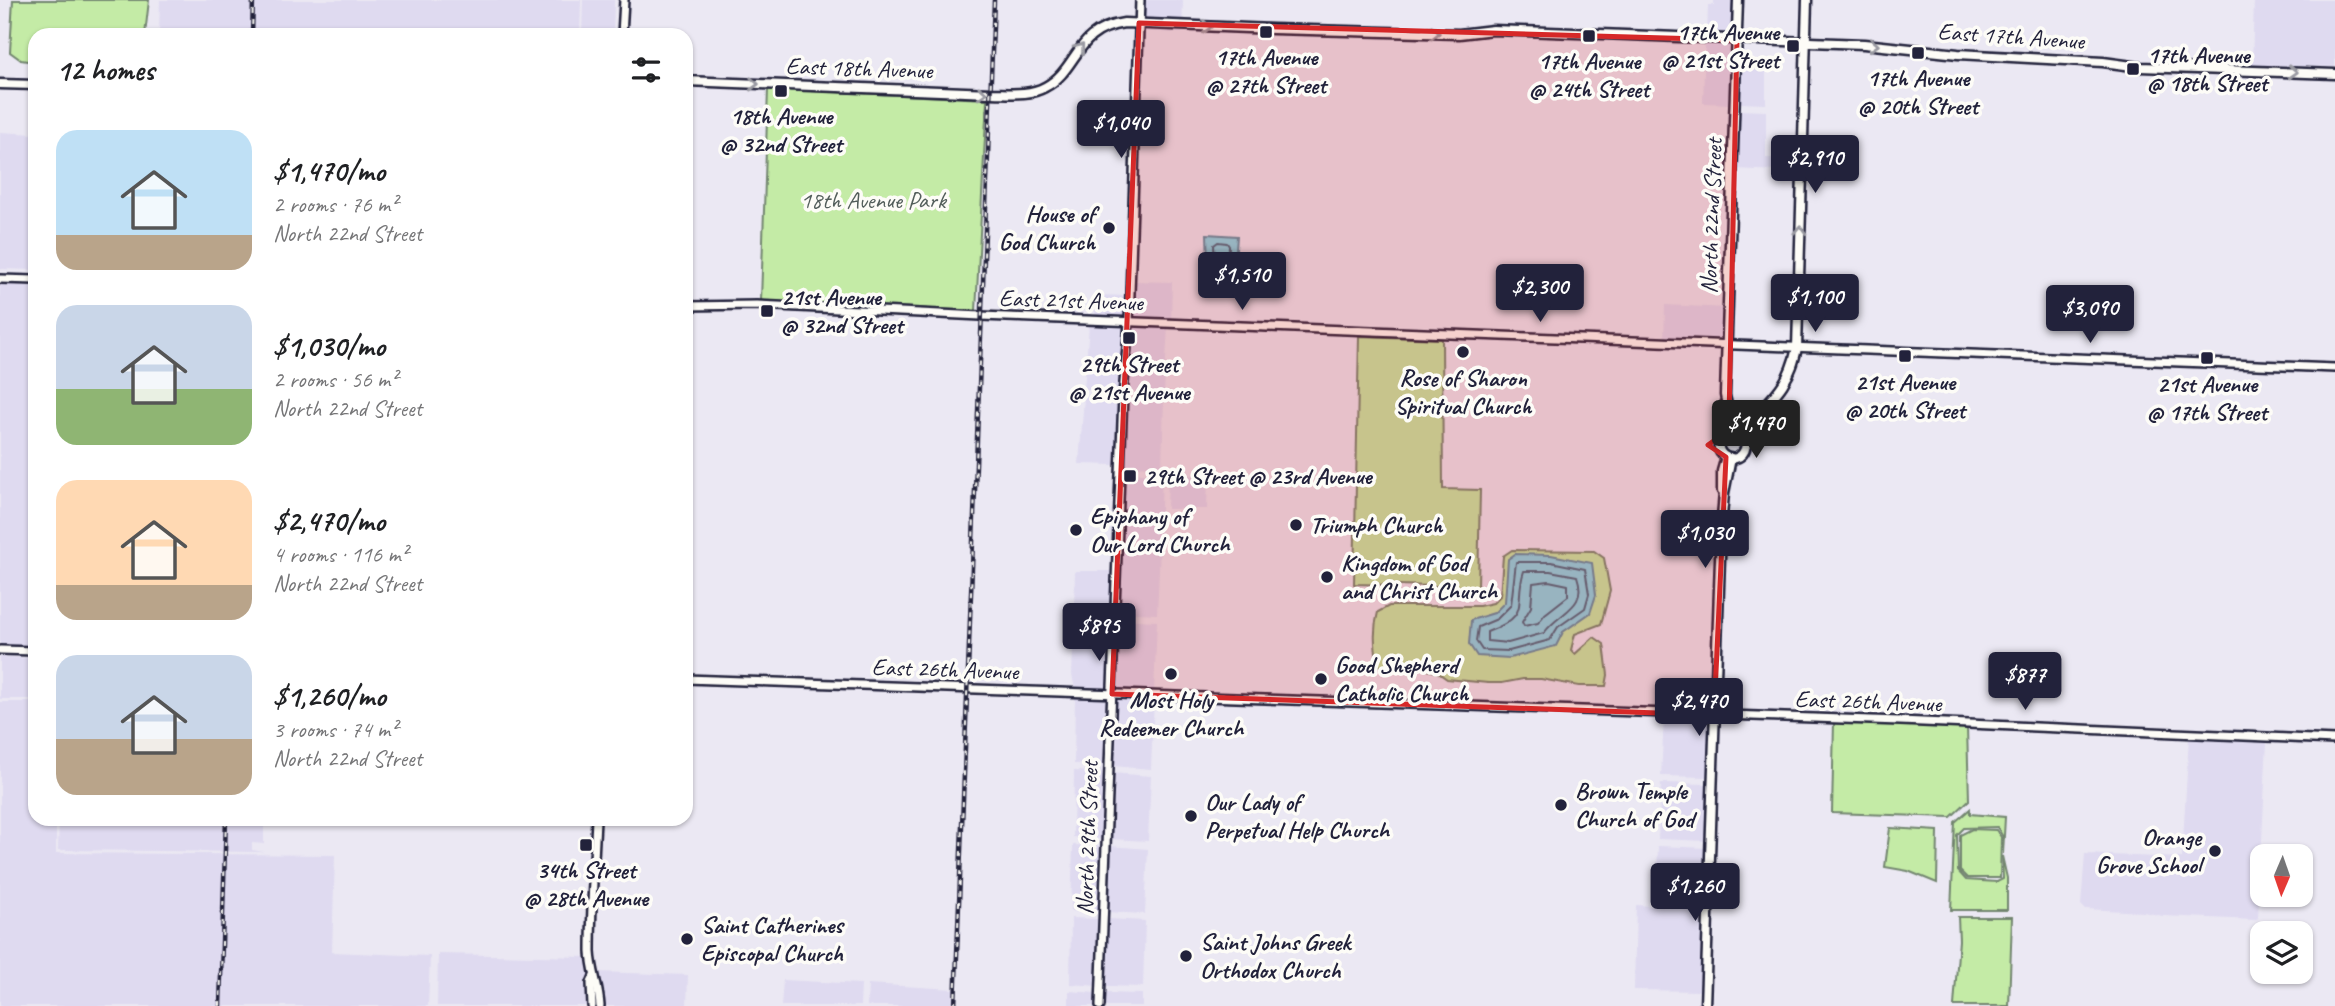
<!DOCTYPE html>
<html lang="en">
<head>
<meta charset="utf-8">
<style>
  body { margin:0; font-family:Caveat,sans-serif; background:#f2f2f2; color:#202124; height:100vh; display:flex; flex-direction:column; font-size:26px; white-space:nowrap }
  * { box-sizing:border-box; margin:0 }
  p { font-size:23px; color:#757577 }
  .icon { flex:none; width:38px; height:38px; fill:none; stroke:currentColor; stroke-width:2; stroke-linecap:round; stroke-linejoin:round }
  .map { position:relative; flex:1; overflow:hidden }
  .side { position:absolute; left:28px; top:28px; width:665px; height:798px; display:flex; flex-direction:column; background:#fff; border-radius:21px; box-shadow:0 2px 5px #0004 }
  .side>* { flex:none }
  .needle { width:46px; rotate:182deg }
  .fabs { position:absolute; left:2250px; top:844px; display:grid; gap:14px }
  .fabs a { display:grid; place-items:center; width:63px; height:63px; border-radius:14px; background:#fff; box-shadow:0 2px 5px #0004; font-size:35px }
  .price { position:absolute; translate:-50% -60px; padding:0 16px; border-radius:7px; background:#22223b; color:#fff; font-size:23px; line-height:46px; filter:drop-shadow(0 2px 4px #0008) }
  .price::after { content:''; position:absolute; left:50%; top:42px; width:21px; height:16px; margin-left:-10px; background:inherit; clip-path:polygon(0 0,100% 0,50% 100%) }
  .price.selected { background:#222; color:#fff }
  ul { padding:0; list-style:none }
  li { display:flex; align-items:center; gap:21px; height:175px; padding:0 28px }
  li span { display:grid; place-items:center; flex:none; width:196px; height:140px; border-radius:21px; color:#555 }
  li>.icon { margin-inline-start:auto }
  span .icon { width:84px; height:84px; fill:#fffc; stroke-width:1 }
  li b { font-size:30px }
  h2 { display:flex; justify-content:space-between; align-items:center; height:84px; padding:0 28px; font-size:30px }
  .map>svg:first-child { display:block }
  .built { fill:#dfdaf0 }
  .green { fill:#c4eba6; stroke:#738670; stroke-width:2 }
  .water { fill:#89d7e6; stroke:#608fa2; stroke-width:2 }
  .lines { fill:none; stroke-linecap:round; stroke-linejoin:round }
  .shore { stroke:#4b6a7f; stroke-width:2 }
  .tertiary-casing { stroke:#22223b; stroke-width:12 }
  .secondary-casing { stroke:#22223b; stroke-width:13 }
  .tertiary { stroke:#fdfcf7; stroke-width:7 }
  .secondary { stroke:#fdfcf7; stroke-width:8 }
  .rail-casing { stroke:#22223b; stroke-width:4.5 }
  .rail { stroke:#fdfcf7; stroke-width:2; stroke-dasharray:5; stroke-linecap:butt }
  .oneway { stroke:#9a9aa2 }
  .marked { fill:#d62828; fill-opacity:0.2; stroke:#d62828; stroke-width:5; stroke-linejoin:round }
  .poi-dot { fill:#22223b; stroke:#fdfcf7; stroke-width:2.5 }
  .labels { text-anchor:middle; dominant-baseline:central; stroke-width:7; stroke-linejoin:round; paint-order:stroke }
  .poi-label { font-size:24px; font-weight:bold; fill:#22223b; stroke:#fdfcf7; text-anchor:start }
  .street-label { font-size:24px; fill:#22223b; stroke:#fdfcf7 }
  .park-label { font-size:24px; fill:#535e5b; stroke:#fdfcf7 }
</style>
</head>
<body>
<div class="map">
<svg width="2335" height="1006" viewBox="0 0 2335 1006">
  <rect width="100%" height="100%" fill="#ebe8f3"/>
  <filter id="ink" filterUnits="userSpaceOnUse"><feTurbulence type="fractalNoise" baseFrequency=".0143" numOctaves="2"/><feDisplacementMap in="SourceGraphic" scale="14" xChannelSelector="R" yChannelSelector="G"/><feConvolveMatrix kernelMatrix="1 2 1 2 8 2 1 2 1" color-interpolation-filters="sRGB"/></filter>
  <g filter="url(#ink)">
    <g class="built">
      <polygon points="160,0 251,0 250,35 159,35"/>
      <polygon points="254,0 581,0 580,35 253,35"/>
      <polygon points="583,0 614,0 613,35 582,35"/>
      <polygon points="1141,0 1183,0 1182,33 1140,31"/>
      <polygon points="1714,0 1734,0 1734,37 1707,36 1708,5 1714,5"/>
      <polygon points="2254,0 2335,0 2335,67 2252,65"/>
      <polygon points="1705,41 1730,42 1734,46 1732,104 1703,103"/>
      <polygon points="1739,65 1766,66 1766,104 1738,103"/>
      <polygon points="1138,100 1161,101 1160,114 1137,113"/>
      <polygon points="1737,110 1766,111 1766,158 1799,159 1798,172 1735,169"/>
      <polygon points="686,131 691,131 690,174 686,173"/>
      <polygon points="0,132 35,134 35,270 0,269"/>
      <polygon points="1132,281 1172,282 1171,323 1131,322"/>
      <polygon points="0,284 35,286 35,655 0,654"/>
      <polygon points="1096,295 1130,296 1128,321 1095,320"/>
      <polygon points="1665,305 1728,308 1726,345 1664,342"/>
      <polygon points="1089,324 1126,325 1120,391 1084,390"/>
      <polygon points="1132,325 1168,327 1164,393 1126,391"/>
      <polygon points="1084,397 1120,398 1117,465 1079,464"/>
      <polygon points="1126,398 1164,400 1162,467 1124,466"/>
      <polygon points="1123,473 1162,474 1160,541 1121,539"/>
      <polygon points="1168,474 1208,476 1207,509 1167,509"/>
      <polygon points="1120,546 1160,548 1157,614 1118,612"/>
      <polygon points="1075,571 1113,571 1112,612 1074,610"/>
      <polygon points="1074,618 1111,619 1109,690 1075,689 1072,675"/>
      <polygon points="1118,619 1157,621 1154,692 1116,690"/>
      <polygon points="0,657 35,658 35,699 0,699"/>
      <polygon points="1684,677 1712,677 1711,712 1683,711"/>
      <polygon points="1075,696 1109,697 1106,765 1074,764"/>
      <polygon points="1115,697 1154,699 1151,769 1113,766"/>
      <polygon points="0,702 35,702 35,819 56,819 56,853 335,855 332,952 430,956 428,1006 0,1006"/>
      <polygon points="1664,718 1711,719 1710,777 1661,776"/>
      <polygon points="2189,737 2267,742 2258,918 2255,920 2163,916 2144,912 2085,909 2081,905 2085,854 2182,858"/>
      <polygon points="1074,771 1106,772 1103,839 1073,837"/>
      <polygon points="1112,773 1151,776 1148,841 1110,839"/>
      <polygon points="1661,783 1710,784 1708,841 1658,839"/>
      <polygon points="59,819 264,819 264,844 252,843 252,850 264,852 58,850"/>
      <polygon points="1073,845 1103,846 1101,912 1071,911"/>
      <polygon points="1110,846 1148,849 1145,914 1107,912"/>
      <polygon points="1658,846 1708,848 1707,902 1656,899"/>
      <polygon points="1636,905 1707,909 1703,991 1634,990"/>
      <polygon points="1071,918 1100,919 1098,986 1070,984"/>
      <polygon points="1107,919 1145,921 1143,987 1104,986"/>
      <polygon points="438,954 589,957 590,975 588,983 588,1006 437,1006"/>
      <polygon points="597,972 688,975 687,1006 603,1006 601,982"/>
      <polygon points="783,980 861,984 860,1006 781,1006"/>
      <polygon points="868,984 954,989 952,1006 867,1006"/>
      <polygon points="1069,991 1097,993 1097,1006 1069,1006"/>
      <polygon points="1104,993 1142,994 1142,1006 1103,1006"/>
    </g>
    <g class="green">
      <polygon points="13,0 149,0 145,35 35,35 35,62 21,60 10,52"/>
      <polygon points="768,89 987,99 976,311 761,301"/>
      <polygon points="1359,336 1442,339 1443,489 1480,490 1478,587 1354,584"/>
      <path d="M 1512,550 L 1594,551 L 1604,558 L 1610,591 L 1601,624 L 1575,634 L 1571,650 L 1575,654 L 1594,637 L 1604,644 L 1608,675 L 1606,686 L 1579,686 L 1541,679 L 1523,679 L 1502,683 L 1488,683 L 1447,679 L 1437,672 L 1409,666 L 1389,670 L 1379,666 C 1374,648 1373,630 1378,612 L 1389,606 L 1479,606 L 1493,603 L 1500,596 L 1503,556 Z"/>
      <polygon points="1834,722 1967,727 1969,800 1951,817 1832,813"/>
      <polygon points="1970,809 1970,814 2005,817 2003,854 2003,837 1997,827 1964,828 1957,835 1958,871 1966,880 1997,882 2003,879 2002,856 2007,878 2007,910 1951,910 1955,822"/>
      <polygon points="1890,828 1938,831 1937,883 1908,871 1885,867"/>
      <polygon points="1972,829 1996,830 2001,837 2000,878 1967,878 1960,871 1960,835"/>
      <polygon points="1958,917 2012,917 2009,1006 1954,1006 1959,940"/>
    </g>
    <g class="water">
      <polygon points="1207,234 1237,236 1233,291 1209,290"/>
      <polygon points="1515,554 1551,555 1592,563 1596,595 1590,613 1563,632 1556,646 1510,658 1477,656 1469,644 1471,620 1494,613 1505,602 1508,559"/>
    </g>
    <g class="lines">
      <g class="shore">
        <polygon points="1218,242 1227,243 1229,246 1227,281 1224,284 1218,283 1216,281 1214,245"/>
        <polygon points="1516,562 1551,562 1585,569 1589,594 1585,608 1558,627 1550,640 1509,651 1482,650 1476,641 1478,627 1497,619 1511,605"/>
        <path d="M 1524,571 L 1550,571 L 1577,576 C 1588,608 1561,610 1544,633 L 1508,643 L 1487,641 L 1487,632 C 1533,615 1513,604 1524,571 Z"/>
        <polygon points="1549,581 1568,585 1568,596 1545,614 1538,623 1524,626 1522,622 1531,607 1533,583"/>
      </g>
      <g class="tertiary-casing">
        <g id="tertiary">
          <polyline points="622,35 624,0"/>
          <polyline points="0,279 35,280"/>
          <polyline points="686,306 757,305 981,316 2335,368"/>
          <polyline points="0,650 35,651"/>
          <polyline points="686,679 1900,721 2335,740"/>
          <path d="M 596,819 C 594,863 591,908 591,952 C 592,971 599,987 600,1006"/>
          <polyline points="592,1006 591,983 594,976"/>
          <polyline points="1100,1006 1123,395 1129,322 1140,0"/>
        </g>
      </g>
      <g class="secondary-casing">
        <g id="secondary">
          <path d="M 686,81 L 991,93 C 1008,93 1029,96 1045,87 C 1078,70 1074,30 1124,23 L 1273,29 L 1459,34 L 1493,30 L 1864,44 L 1958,54 L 2103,62 L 2140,67 L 2335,74"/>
          <polyline points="0,84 35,85"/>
          <path d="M 1725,433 L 1734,431 L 1744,437 L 1746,445 C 1745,451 1743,456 1736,458 C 1733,459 1729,459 1726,457 C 1708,447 1729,430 1729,417 C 1729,410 1726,402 1725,395 L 1738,0"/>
          <path d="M 1744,437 C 1752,414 1771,403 1783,384 C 1791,372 1794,361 1797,348 L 1807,0"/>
          <polyline points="1722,491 1722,471 1726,457"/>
          <polyline points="1705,1006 1721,529 1724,493 1731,458"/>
        </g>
      </g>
      <use href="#tertiary" class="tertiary"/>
      <use href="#secondary" class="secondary"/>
      <g class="rail-casing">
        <g id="rail">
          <polyline points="252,35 253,0"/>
          <polyline points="220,1006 226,819"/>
          <polyline points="955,1006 994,0"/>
        </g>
      </g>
      <use href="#rail" class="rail"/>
    </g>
    <defs><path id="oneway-chevron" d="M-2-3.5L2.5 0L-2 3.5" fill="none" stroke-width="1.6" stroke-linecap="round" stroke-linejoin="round" transform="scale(1.75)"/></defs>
    <g class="oneway">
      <use href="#oneway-chevron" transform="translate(1207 27) rotate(2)"/>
      <use href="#oneway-chevron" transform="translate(1435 33) rotate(1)"/>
      <use href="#oneway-chevron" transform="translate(1874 45) rotate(4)"/>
      <use href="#oneway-chevron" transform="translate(1080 48) rotate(-51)"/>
      <use href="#oneway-chevron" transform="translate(2293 72) rotate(2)"/>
      <use href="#oneway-chevron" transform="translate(754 84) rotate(2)"/>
      <use href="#oneway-chevron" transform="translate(982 93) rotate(3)"/>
      <use href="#oneway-chevron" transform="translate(1800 230) rotate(-88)"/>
    </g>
  </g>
  <path class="marked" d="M 1139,23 L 1737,40 L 1729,417 L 1725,433 L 1708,445 L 1726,457 L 1714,715 L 1112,694 Z"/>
  <g class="poi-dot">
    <rect x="1259" y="25" width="14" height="14" rx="3.5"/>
    <rect x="1582" y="29" width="14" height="14" rx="3.5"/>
    <rect x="1786" y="39" width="14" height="14" rx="3.5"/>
    <rect x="1911" y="46" width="14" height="14" rx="3.5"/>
    <rect x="2126" y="62" width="14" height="14" rx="3.5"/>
    <rect x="774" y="84" width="14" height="14" rx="3.5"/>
    <circle cx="1109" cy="228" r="7"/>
    <rect x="760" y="304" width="14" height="14" rx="3.5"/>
    <rect x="1122" y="331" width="14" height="14" rx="3.5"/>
    <circle cx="1463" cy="352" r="7"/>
    <rect x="1898" y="349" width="14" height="14" rx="3.5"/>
    <rect x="2200" y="351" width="14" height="14" rx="3.5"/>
    <rect x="1123" y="469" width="14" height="14" rx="3.5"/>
    <circle cx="1296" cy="525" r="7"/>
    <circle cx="1076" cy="530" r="7"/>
    <circle cx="1327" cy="577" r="7"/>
    <circle cx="1171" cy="674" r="7"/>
    <circle cx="1321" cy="679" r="7"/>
    <circle cx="1561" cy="805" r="7"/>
    <circle cx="1191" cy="816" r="7"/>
    <rect x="579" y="838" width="14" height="14" rx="3.5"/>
    <circle cx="2215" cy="851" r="7"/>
    <circle cx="687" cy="939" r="7"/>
    <circle cx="1186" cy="956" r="7"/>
  </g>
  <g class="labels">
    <g class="poi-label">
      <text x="1779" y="32" text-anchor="end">17th Avenue<tspan x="1779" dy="28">@ 21st Street</tspan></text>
      <text x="2147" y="55">17th Avenue<tspan x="2147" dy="28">@ 18th Street</tspan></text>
      <text x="1266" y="57" text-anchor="middle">17th Avenue<tspan x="1266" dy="28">@ 27th Street</tspan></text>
      <text x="1589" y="61" text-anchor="middle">17th Avenue<tspan x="1589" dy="28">@ 24th Street</tspan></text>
      <text x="1918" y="78" text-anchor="middle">17th Avenue<tspan x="1918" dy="28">@ 20th Street</tspan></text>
      <text x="781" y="116" text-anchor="middle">18th Avenue<tspan x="781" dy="28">@ 32nd Street</tspan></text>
      <text x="1095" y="214" text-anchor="end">House of<tspan x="1095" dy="28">God Church</tspan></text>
      <text x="781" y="297">21st Avenue<tspan x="781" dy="28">@ 32nd Street</tspan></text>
      <text x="1129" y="364" text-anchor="middle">29th Street<tspan x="1129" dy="28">@ 21st Avenue</tspan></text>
      <text x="1463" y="378" text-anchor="middle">Rose of Sharon<tspan x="1463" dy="28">Spiritual Church</tspan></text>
      <text x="1905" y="382" text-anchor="middle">21st Avenue<tspan x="1905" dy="28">@ 20th Street</tspan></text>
      <text x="2207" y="384" text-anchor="middle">21st Avenue<tspan x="2207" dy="28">@ 17th Street</tspan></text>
      <text x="1144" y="476">29th Street @ 23rd Avenue</text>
      <text x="1090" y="516">Epiphany of<tspan x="1090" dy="28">Our Lord Church</tspan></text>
      <text x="1310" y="525">Triumph Church</text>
      <text x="1341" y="563">Kingdom of God<tspan x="1341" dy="28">and Christ Church</tspan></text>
      <text x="1335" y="665">Good Shepherd<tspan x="1335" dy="28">Catholic Church</tspan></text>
      <text x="1171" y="700" text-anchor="middle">Most Holy<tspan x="1171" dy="28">Redeemer Church</tspan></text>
      <text x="1575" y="791">Brown Temple<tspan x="1575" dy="28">Church of God</tspan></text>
      <text x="1205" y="802">Our Lady of<tspan x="1205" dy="28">Perpetual Help Church</tspan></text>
      <text x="2201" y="837" text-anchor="end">Orange<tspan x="2201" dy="28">Grove School</tspan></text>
      <text x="586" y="870" text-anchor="middle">34th Street<tspan x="586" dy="28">@ 28th Avenue</tspan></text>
      <text x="701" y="925">Saint Catherines<tspan x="701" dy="28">Episcopal Church</tspan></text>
      <text x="1200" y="942">Saint Johns Greek<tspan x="1200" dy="28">Orthodox Church</tspan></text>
    </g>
    <g class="street-label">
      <text transform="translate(2011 36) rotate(4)">East 17th Avenue</text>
      <text transform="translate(859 68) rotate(2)">East 18th Avenue</text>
      <text transform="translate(1711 216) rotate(-88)">North 22nd Street</text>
      <text transform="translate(1071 300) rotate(2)">East 21st Avenue</text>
      <text transform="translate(945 669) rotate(2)">East 26th Avenue</text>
      <text transform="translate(1868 701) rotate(2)">East 26th Avenue</text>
      <text transform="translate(1087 838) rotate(-88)">North 29th Street</text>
    </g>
    <g class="park-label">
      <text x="873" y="200">18th Avenue Park</text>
    </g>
  </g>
</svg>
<div class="fabs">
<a><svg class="needle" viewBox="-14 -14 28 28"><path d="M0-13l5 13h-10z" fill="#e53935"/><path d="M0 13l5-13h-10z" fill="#757577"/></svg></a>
<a><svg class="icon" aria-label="layers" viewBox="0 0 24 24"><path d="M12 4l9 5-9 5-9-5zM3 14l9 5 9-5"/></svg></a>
</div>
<b class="price" style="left:1121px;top:160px">$1,040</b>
<b class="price" style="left:1815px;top:195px">$2,910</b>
<b class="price" style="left:1242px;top:312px">$1,510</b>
<b class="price" style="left:1540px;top:324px">$2,300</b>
<b class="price" style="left:1815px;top:334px">$1,100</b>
<b class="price" style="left:2090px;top:345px">$3,090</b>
<b class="price selected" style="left:1756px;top:460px">$1,470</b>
<b class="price" style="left:1705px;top:570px">$1,030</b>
<b class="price" style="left:1099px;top:663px">$895</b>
<b class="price" style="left:2025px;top:712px">$877</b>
<b class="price" style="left:1699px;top:738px">$2,470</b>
<b class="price" style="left:1695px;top:923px">$1,260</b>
<section class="side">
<h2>12 homes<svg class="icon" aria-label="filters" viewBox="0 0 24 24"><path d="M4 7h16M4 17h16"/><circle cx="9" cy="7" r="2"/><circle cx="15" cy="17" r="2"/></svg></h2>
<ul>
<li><span style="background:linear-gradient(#bfe0f5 75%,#b9a48a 0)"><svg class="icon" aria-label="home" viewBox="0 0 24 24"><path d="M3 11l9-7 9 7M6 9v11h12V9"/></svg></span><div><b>$1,470/mo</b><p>2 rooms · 76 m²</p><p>North 22nd Street</p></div></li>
<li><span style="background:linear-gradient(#c9d6e8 60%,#8fb573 0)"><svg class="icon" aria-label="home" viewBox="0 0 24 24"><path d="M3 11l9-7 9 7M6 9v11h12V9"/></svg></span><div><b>$1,030/mo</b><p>2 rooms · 56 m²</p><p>North 22nd Street</p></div></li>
<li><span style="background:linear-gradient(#ffd9b3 75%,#b9a48a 0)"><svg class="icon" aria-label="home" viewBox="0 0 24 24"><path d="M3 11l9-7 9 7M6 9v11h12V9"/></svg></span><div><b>$2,470/mo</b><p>4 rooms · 116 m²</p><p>North 22nd Street</p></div></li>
<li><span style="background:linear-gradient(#c9d6e8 60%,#b9a48a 0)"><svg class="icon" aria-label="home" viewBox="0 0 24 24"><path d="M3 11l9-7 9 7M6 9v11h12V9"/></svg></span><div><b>$1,260/mo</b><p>3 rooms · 74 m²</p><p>North 22nd Street</p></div></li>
</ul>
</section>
</div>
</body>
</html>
